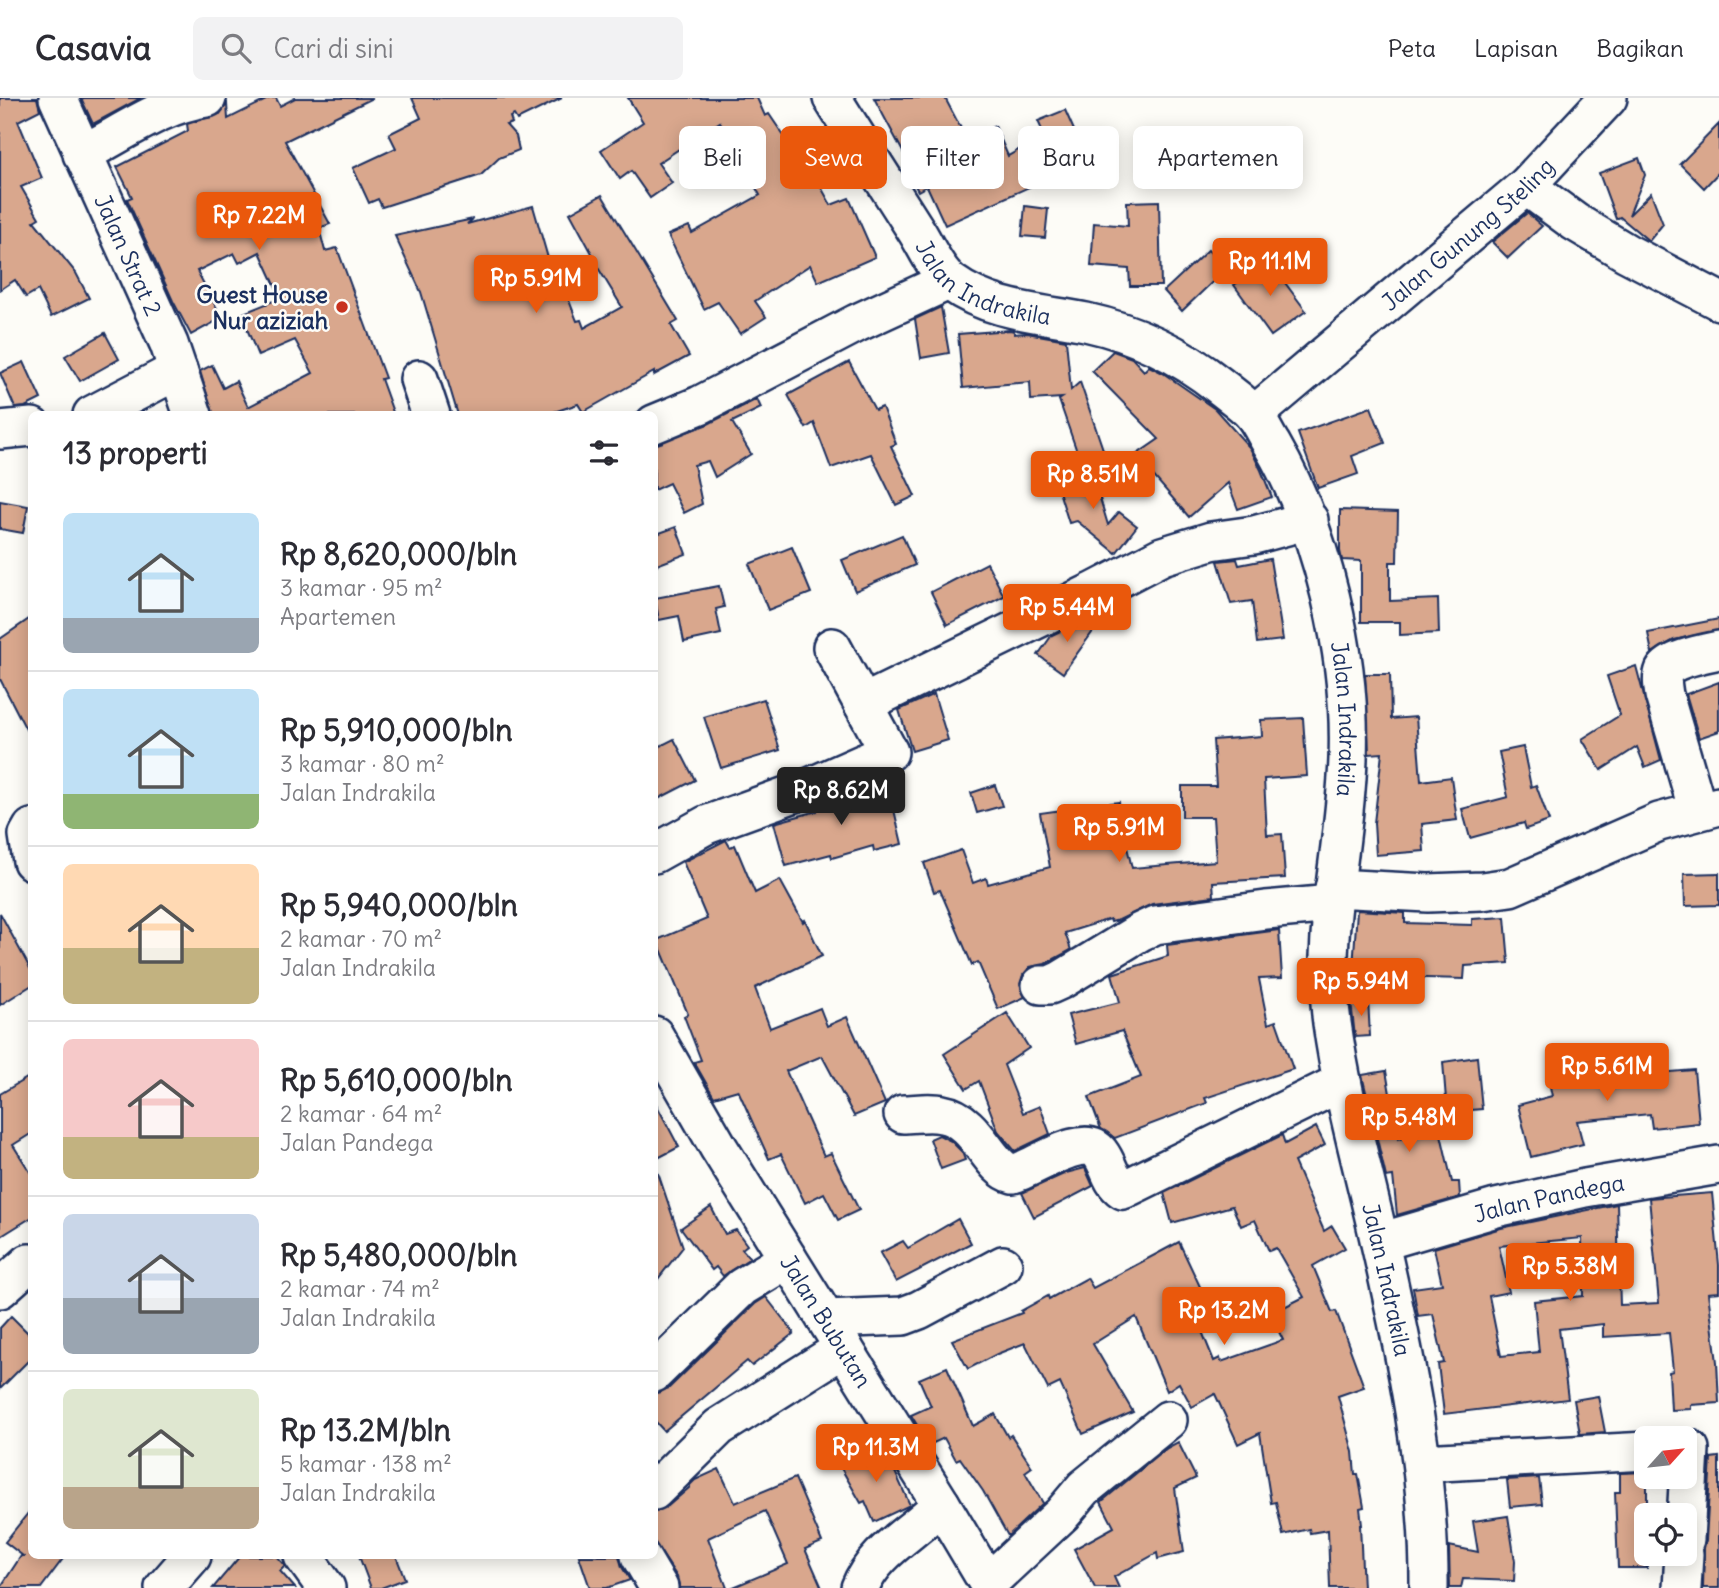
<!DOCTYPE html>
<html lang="id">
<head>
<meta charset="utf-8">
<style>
  body { margin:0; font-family:Delius,sans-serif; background:#f2f2f3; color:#2b2b33; height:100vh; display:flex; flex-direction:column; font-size:26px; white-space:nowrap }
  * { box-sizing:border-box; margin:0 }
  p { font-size:23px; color:#7c7c81 }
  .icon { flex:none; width:38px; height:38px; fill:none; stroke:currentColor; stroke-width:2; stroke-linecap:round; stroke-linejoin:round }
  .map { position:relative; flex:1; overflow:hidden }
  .panel { position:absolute; left:28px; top:313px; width:630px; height:1148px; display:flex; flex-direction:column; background:#fff; border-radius:10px; box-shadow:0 4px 18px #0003 }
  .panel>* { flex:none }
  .hud { position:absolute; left:679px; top:28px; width:665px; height:63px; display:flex; gap:14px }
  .needle { width:46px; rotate:63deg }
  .tools { position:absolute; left:1634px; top:1328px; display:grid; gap:14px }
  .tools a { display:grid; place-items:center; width:63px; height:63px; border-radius:10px; background:#fff; box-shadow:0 4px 18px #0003; font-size:35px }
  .price { position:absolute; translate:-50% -60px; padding:0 16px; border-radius:7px; background:#ea580c; color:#fff; font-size:23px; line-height:46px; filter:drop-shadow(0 2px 4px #0008) }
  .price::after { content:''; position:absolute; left:50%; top:42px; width:21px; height:16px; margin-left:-10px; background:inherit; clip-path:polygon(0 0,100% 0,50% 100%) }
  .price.on { background:#222; color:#fff }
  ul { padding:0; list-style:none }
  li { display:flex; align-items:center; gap:21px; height:175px; padding:0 35px }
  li+li { border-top:2px solid #e1e1e2 }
  li span { display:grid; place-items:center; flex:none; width:196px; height:140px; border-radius:10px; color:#555 }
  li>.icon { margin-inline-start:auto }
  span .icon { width:84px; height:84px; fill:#fffc; stroke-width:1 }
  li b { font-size:30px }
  h2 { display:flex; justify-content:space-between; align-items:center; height:84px; padding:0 35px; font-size:30px }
  .tag { padding:0 24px; border-radius:10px; background:#fff; box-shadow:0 4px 18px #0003; font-size:24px; line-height:63px }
  .tag.on { background:#ea580c; color:#fff }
  header { display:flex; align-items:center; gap:42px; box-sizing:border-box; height:98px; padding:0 35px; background:#fff; border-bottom:2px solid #e1e1e2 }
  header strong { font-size:33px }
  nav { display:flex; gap:38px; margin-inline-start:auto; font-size:24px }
  .search { width:490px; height:63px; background:#f2f2f3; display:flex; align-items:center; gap:18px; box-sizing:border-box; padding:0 24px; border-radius:10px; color:#7c7c81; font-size:26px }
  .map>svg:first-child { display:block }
  .building { fill:#d9a78d; stroke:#1b2f5e; stroke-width:2; fill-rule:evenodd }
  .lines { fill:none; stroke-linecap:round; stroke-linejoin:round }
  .minor-casing { stroke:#1b2f5e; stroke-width:42 }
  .minor { stroke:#fdfcf7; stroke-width:37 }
  .poi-dot { fill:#c8321e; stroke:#fdfcf7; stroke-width:2.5 }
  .labels { text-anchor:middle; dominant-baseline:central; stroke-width:5; stroke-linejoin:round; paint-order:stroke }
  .street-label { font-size:23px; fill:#1b2f5e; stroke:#fdfcf7 }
  .poi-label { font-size:23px; font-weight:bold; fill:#1b2f5e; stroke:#fdfcf7; text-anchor:end }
</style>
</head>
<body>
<header>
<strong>Casavia</strong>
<div class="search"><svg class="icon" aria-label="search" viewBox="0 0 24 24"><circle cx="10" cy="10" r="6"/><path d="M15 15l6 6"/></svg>Cari di sini</div>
<nav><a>Peta</a><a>Lapisan</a><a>Bagikan</a></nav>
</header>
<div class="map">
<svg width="1719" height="1490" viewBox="0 0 1719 1490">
  <rect width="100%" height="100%" fill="#fdfcf7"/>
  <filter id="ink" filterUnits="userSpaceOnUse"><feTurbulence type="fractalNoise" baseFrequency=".0143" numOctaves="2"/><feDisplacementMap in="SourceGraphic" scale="14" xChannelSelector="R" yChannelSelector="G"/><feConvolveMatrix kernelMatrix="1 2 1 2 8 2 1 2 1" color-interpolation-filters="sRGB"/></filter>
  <g filter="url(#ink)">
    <g class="building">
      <polygon points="0,0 37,0 40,12 18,23 42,80 21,89 39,120 34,123 76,175 89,200 51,219 38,192 26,199 15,182 0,192"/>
      <polygon points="81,0 141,0 93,26"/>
      <polygon points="270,0 276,0 280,8 295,0 373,0 285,43 330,126 319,130 325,153 337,150 385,280 381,281 394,317 213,317 200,273 212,267 223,290 236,283 248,309 313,275 295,242 258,258 241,216 281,200 260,154 239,165 234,155 197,173 222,220 191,237 173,203 127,101 132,99 117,69 188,33 187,26 220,16 227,6 228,21"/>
      <polygon points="412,0 562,0 517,22 514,17 510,19 512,25 506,27 516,38 519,52 499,60 481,77 382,109 378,101 369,105 353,70 396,50 389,36 421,20"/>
      <polygon points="628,0 757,0 765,18 769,16 790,47 796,44 831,107 849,100 875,159 818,184 810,167 755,203 766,219 740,236 718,204 704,211 668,137 689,128 692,135 760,97 756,90 761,87 720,24 658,65 672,85 650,100 631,73 620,81 601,52 643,24"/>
      <polygon points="874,0 945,0 966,40 995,28 1008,58 1041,39 1060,75 945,127 927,88 918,93 904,67 909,65"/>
      <polygon points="1065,12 1077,39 1050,50 1038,23"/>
      <polygon points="1719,26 1719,74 1704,90 1680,66"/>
      <polygon points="1639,60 1645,77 1629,117 1651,95 1663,126 1649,143 1620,119 1616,121 1599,75"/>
      <polygon points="602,97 678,223 671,227 689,258 654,277 654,274 583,314 578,306 545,317 458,317 421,194 395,138 473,121 467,126 533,108 554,181 560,179 577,223 581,222 584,230 622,209 592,160 594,159 570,115"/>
      <polygon points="1159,103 1161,188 1130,188 1129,171 1091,168 1094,125 1128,128 1127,104"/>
      <polygon points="1025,108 1048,111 1045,140 1022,138"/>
      <polygon points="1527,115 1542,128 1508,160 1492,144"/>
      <polygon points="1208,152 1226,171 1182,213 1164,193"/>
      <polygon points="1268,162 1306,213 1271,238 1234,187"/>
      <polygon points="941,209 949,255 921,260 915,221"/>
      <polygon points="1010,232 1014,233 1014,236 1027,235 1066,242 1071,292 1080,284 1106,360 1082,368 1059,302 1062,300 1031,302 1030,284 963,290 958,236"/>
      <polygon points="105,235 119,261 80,283 65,258"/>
      <polygon points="1113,253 1132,260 1144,273 1149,268 1163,275 1215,311 1250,350 1261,372 1272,399 1238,411 1228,385 1189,419 1151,375 1146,378 1133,359 1159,341 1092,273"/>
      <polygon points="24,264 41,301 25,309 15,310 0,275"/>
      <polygon points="849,264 875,312 882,309 896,346 891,348 915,398 896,407 871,356 831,370 814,325 806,330 788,297"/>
      <polygon points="757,301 761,310 732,324 751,356 715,379 708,363 694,367 702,406 684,415 669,385 654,392 654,346 708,326"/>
      <polygon points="1371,309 1385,345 1352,358 1358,376 1318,390 1298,335"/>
      <polygon points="1092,374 1108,427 1119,414 1137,428 1116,455 1077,423 1069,425 1056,384"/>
      <polygon points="0,403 28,408 23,435 0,431"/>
      <polygon points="1340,412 1398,414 1397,464 1390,464 1390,503 1438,501 1439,535 1400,537 1400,524 1361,524 1361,463 1342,462 1340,453"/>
      <polygon points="676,429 686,456 654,468 654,437"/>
      <polygon points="902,437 915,467 855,493 842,462"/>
      <polygon points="792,449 811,495 768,512 749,466"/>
      <polygon points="1237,461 1239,467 1270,461 1283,542 1257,545 1252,503 1231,506 1218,463"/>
      <polygon points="987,465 1004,498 947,527 931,494"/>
      <polygon points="719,488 724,509 716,511 721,536 684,544 679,518 659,522 655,500"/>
      <polygon points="32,519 32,643 0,581 0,541"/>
      <polygon points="1090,519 1099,525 1063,575 1038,557 1052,537"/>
      <polygon points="1719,521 1719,532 1674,542 1652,555 1648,535"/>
      <polygon points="1636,568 1661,662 1645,669 1637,649 1601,672 1582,641 1620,617 1607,578"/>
      <polygon points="1365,576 1390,576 1391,621 1416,619 1421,683 1451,679 1457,722 1422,726 1424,753 1376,757 1374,725 1382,655 1369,656"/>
      <polygon points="1719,584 1719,633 1699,640 1686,596"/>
      <polygon points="934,596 948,642 912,653 899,612"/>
      <polygon points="764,601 780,652 721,670 704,619"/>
      <polygon points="1303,620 1307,678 1264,681 1267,737 1282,736 1285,780 1213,784 1214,798 1152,806 1119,822 1111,824 1110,821 1065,835 1071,852 1045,866 1030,869 1023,877 1020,886 1025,899 998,911 978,864 972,867 940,792 934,794 924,765 961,752 973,785 986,780 988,786 1050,769 1040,715 1119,704 1122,728 1132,770 1216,763 1213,719 1182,719 1182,688 1216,688 1213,642 1262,638 1261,622"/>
      <polygon points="674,641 695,682 654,703 654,651"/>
      <polygon points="1523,649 1531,689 1536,687 1549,723 1526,731 1524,725 1470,740 1462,711 1508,699 1499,654"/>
      <polygon points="888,686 902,746 874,753 873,748 832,760 831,756 786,768 774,725 817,713 816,709 841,698"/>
      <polygon points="995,687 1002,708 977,715 971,695"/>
      <polygon points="726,742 730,749 735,747 755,795 780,782 803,824 805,822 822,858 755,890 770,930 820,910 827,928 847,919 885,1005 854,1018 822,958 786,973 824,1058 831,1055 859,1112 838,1122 824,1095 805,1105 781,1056 769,1061 738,992 714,999 694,964 701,962 684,918 688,916 657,842 707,821 683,764"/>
      <polygon points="1719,775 1719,807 1685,808 1684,776"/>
      <polygon points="1357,812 1405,815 1405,825 1472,827 1472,821 1505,819 1509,865 1465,868 1464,881 1388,879 1389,890 1352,894 1350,870 1353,870"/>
      <polygon points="0,815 32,874 32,887 0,907"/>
      <polygon points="1279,832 1282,880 1259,881 1268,926 1276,923 1293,971 1205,1000 1207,1005 1115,1040 1101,1031 1089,999 1141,979 1122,933 1076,946 1068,917 1120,904 1112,876 1168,858 1167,847"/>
      <polygon points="1368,901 1370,938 1355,939 1351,903"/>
      <polygon points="1007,915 1029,950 1004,967 1023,1015 1040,1008 1050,1036 1015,1053 998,1033 979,983 966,991 944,956"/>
      <polygon points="1477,959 1482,1011 1447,1014 1443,964"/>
      <polygon points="1620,961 1622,978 1694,972 1699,1025 1652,1030 1650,1016 1577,1023 1583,1046 1531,1059 1518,1007 1552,998 1549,984 1584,974 1583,964"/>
      <polygon points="1386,973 1398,1041 1440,1032 1452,1084 1459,1084 1460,1099 1397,1117 1393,1078 1386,1079 1362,977"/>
      <polygon points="32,977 32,1035 13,1047 32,1077 32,1119 0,1139 0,996"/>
      <polygon points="654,1002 679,1049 654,1062"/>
      <polygon points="1316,1029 1325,1047 1294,1064 1324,1133 1332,1128 1345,1150 1313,1168 1332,1214 1336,1213 1364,1289 1338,1298 1353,1354 1355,1376 1358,1376 1364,1409 1360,1410 1362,1427 1360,1427 1363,1490 1330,1490 1328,1432 1310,1435 1309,1431 1283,1437 1276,1404 1271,1405 1260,1335 1238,1346 1215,1296 1192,1309 1179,1285 1167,1293 1136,1219 1093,1246 1133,1314 1083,1336 1060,1285 1048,1291 1025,1245 997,1256 968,1271 952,1242 1022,1215 1021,1213 1048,1198 1049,1201 1087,1180 1093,1190 1179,1144 1204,1197 1190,1204 1214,1263 1220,1260 1221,1264 1283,1242 1270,1216 1304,1199 1276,1150 1269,1153 1255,1122 1241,1128 1232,1108 1172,1125 1164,1095 1282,1037 1285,1046"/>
      <polygon points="939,1037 951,1043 962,1054 965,1062 941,1071 930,1041"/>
      <polygon points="1085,1070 1093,1088 1034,1119 1022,1095 1066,1075"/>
      <polygon points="658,1075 683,1149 654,1186 654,1076"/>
      <path d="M 1712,1095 L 1719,1167 L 1719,1194 L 1708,1195 L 1717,1264 L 1719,1305 L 1691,1307 L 1691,1311 L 1671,1312 L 1669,1274 L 1673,1273 L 1669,1235 L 1603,1239 L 1603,1226 L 1559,1231 L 1568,1301 L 1444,1316 L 1438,1266 L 1444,1265 L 1433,1216 L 1418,1218 L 1413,1190 L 1442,1186 L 1434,1150 L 1501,1130 L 1617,1106 L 1620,1207 L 1659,1205 L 1649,1100 ZM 1582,1140 L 1583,1198 L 1534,1203 L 1539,1254 L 1501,1258 L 1489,1198 L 1509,1194 L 1499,1148 Z"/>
      <polygon points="711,1109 725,1136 736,1132 747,1147 742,1151 750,1160 723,1178 716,1169 712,1172 681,1130"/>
      <polygon points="958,1121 971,1145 896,1184 880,1155 903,1143 908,1150"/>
      <polygon points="766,1199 794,1235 752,1268 747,1263 664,1333 654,1322 654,1295 669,1290 755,1206"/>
      <polygon points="11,1218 32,1239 32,1259 0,1291 0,1230"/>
      <polygon points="947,1269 973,1328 995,1316 1008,1339 1011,1337 1032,1369 1025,1374 1043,1405 1008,1438 983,1393 960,1360 956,1362 944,1340 929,1347 911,1317 931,1308 919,1281"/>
      <polygon points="1598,1298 1605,1334 1580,1336 1574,1302"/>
      <polygon points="1178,1344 1196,1380 1175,1390 1184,1454 1158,1461 1157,1455 1114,1479 1119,1490 1095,1490 1074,1451 1114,1429 1101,1404 1167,1350"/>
      <polygon points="879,1347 891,1365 910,1407 874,1424 865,1403 861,1405 841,1370"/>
      <polygon points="1719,1359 1719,1490 1703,1490 1704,1450 1706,1442 1711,1360"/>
      <polygon points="719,1371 735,1405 795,1380 822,1444 805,1451 822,1490 731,1490 788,1466 765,1413 708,1440 727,1490 680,1490 677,1479 654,1444 654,1413 668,1408 690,1389 690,1387 695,1382"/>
      <polygon points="1647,1374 1647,1470 1618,1470 1615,1394 1620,1394 1620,1375"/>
      <polygon points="1539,1380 1542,1406 1510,1409 1507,1382"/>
      <polygon points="32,1410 32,1458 65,1458 41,1490 0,1490 21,1458 23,1458 5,1444"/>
      <polygon points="1508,1418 1515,1463 1514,1483 1463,1481 1461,1490 1450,1490 1449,1448 1478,1454 1473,1423"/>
      <polygon points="240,1458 276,1458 285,1468 280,1473 295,1490 213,1490"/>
      <polygon points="359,1458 396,1458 405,1481 381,1490 371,1490"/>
      <polygon points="579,1458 619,1458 622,1469 630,1482 607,1490 590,1490"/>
    </g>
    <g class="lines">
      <g class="minor-casing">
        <g id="minor">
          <path id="s1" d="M 58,0 L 169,246 L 193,317"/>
          <path id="s2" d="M 832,0 C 860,45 889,90 917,134 C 927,150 937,174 952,185 C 990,213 1041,215 1086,224 C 1136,235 1180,256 1220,288 C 1231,297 1245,306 1254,317 C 1261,326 1266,338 1272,347 C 1323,435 1352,560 1348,661 C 1345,750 1320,836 1332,925 C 1342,998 1363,1069 1379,1141 C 1405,1255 1430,1372 1429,1490"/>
          <path d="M 82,56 C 122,36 161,6 207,0"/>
          <polyline points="1526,88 1575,124 1627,155 1719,203"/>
          <polyline points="419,281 431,317"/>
          <polyline points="92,317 178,272"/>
          <path id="s3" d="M 1254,317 L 1526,88 L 1608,0"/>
          <polyline points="654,326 700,307 857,225 948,183"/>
          <polyline points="0,332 32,329"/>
          <polyline points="863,606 1093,494 1162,458 1211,443 1254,437 1309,422"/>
          <path d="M 1698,713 L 1664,597 C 1663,590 1661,580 1664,573 C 1670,561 1706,555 1719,552"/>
          <polyline points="32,730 28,737 32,763"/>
          <polyline points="654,756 706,727 803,692 889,654 832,549"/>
          <polyline points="1334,790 1428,795 1482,793 1510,789 1659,724 1719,708"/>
          <polyline points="1041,887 1050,887 1061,882 1140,834 1155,827 1266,812 1332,806"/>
          <path id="s4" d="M 654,937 L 719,1050 L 941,1406 C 915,1434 874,1453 860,1490"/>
          <path d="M 903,1016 C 915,1016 930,1013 942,1016 C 978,1022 988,1070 1013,1076 C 1033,1071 1084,1033 1100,1055 C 1110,1068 1109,1082 1123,1092 L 1342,984"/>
          <path id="s5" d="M 1380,1144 L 1496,1110 L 1585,1090 L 1719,1067"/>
          <polyline points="0,1191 29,1165"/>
          <polyline points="826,1221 903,1218 919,1212 1003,1167"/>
          <polyline points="654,1275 742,1189 788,1161"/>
          <polyline points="1422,1365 1647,1353"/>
          <polyline points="654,1393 719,1329 844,1250"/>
          <polyline points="941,1406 988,1485 1062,1416 1084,1390 1168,1322"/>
          <polyline points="1685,1441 1690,1351"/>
          <polyline points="303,1458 326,1490"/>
          <polyline points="640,1458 659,1490"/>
          <polyline points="164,1490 192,1458"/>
          <polyline points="1682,1490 1684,1456"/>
        </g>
      </g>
      <use href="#minor" class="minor"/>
    </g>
  </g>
  <circle class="poi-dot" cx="342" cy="209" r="7"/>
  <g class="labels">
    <g class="street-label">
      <text stroke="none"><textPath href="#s3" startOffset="280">Jalan Gunung Steling</textPath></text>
      <text stroke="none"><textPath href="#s1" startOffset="172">Jalan Strat 2</textPath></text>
      <text stroke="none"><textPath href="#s2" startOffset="248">Jalan Indrakila</textPath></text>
      <text stroke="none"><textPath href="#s2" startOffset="878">Jalan Indrakila</textPath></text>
      <text stroke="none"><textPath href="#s5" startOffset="175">Jalan Pandega</textPath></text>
      <text stroke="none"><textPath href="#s2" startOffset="1446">Jalan Indrakila</textPath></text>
      <text stroke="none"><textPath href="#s4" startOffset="334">Jalan Bubutan</textPath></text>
    </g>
    <g class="poi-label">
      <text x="328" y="196">Guest House<tspan x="328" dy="26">Nur aziziah</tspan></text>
    </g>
  </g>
</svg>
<div class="tools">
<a><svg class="needle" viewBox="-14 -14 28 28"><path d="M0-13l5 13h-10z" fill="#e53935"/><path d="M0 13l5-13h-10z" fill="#7c7c81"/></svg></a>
<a><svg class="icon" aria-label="locate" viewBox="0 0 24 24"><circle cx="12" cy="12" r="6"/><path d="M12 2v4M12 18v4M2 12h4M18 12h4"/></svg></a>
</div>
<b class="price" style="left:259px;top:154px">Rp 7.22M</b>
<b class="price" style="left:1270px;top:200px">Rp 11.1M</b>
<b class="price" style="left:536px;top:217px">Rp 5.91M</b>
<b class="price" style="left:1093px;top:413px">Rp 8.51M</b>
<b class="price" style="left:1067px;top:546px">Rp 5.44M</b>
<b class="price on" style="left:841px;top:729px">Rp 8.62M</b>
<b class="price" style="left:1119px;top:766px">Rp 5.91M</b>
<b class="price" style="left:1361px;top:920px">Rp 5.94M</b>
<b class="price" style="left:1607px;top:1005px">Rp 5.61M</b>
<b class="price" style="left:1409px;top:1056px">Rp 5.48M</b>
<b class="price" style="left:1570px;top:1205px">Rp 5.38M</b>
<b class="price" style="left:1224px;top:1249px">Rp 13.2M</b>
<b class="price" style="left:876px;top:1386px">Rp 11.3M</b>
<div class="hud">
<a class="tag">Beli</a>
<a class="tag on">Sewa</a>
<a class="tag">Filter</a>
<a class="tag">Baru</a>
<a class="tag">Apartemen</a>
</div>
<section class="panel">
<h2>13 properti<svg class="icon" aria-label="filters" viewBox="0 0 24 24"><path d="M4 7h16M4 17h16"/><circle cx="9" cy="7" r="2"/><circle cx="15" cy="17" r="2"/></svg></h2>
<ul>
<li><span style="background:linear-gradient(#bfe0f5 75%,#9aa5b1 0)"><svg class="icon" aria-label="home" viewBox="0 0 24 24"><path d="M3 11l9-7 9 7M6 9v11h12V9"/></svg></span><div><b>Rp 8,620,000/bln</b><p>3 kamar · 95 m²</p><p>Apartemen</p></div></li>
<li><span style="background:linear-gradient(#bfe0f5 75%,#8fb573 0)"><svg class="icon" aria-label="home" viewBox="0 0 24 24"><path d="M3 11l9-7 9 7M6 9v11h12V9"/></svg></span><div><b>Rp 5,910,000/bln</b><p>3 kamar · 80 m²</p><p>Jalan Indrakila</p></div></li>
<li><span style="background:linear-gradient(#ffd9b3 60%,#c2b280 0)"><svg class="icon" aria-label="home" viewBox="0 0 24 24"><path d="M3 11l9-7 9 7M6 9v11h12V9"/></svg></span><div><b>Rp 5,940,000/bln</b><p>2 kamar · 70 m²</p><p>Jalan Indrakila</p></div></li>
<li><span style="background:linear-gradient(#f6c9c9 70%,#c2b280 0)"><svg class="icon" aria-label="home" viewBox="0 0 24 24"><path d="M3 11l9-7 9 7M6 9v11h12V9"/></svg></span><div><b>Rp 5,610,000/bln</b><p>2 kamar · 64 m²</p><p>Jalan Pandega</p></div></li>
<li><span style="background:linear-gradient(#c9d6e8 60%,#9aa5b1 0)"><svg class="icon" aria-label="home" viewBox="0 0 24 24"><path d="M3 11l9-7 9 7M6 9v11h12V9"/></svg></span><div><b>Rp 5,480,000/bln</b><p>2 kamar · 74 m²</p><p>Jalan Indrakila</p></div></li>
<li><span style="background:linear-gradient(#dfe7d0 70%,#b9a48a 0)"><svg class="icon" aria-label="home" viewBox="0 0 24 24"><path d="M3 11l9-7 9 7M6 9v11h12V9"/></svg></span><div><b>Rp 13.2M/bln</b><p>5 kamar · 138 m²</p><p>Jalan Indrakila</p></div></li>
</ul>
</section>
</div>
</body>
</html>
